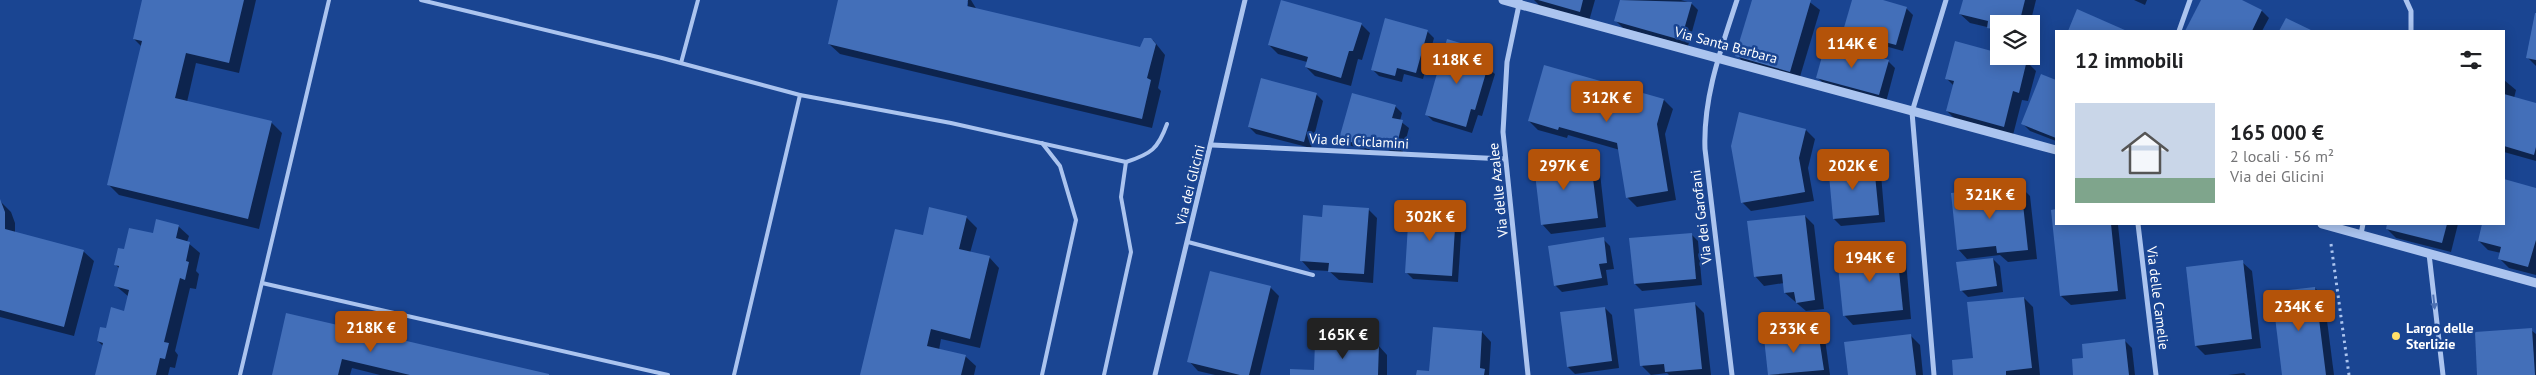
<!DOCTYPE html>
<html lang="it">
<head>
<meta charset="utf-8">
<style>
  body { margin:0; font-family:"PT Sans",sans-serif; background:#f6f6f6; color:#202124; height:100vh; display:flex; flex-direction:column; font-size:19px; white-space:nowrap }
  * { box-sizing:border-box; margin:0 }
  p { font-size:16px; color:#757577 }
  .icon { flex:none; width:28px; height:28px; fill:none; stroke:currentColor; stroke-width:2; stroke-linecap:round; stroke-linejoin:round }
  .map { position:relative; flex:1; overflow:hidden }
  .details { position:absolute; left:2055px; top:30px; width:450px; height:195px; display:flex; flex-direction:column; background:#fff; border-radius:0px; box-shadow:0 2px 12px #0003 }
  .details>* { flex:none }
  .controls { position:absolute; left:1990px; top:15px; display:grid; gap:10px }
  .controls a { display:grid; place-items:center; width:50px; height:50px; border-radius:0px; background:#fff; box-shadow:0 2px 12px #0003; font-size:25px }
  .price { position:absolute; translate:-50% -42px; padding:0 11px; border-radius:5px; background:#b45309; color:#fff; font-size:16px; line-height:32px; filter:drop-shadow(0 1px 2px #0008) }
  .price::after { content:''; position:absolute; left:50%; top:30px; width:15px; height:11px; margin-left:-8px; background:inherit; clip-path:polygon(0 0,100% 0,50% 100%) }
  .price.selected { background:#222; color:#fff }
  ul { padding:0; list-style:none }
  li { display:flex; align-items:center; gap:15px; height:125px; padding:0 20px }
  li span { display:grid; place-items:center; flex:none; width:140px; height:100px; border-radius:0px; color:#555 }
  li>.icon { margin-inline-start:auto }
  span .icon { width:60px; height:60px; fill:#fffc; stroke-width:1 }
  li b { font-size:21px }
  h2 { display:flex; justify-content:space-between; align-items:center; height:60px; padding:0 20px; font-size:21px }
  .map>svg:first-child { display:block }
  .shadow { fill:#0007; fill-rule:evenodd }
  .building { fill:#436fb9 }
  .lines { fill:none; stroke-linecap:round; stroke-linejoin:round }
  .path { stroke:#abc4ef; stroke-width:3; stroke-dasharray:2.5 4; stroke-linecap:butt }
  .service { stroke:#abc4ef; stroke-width:4 }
  .minor { stroke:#abc4ef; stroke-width:5 }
  .tertiary { stroke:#abc4ef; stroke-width:9 }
  .oneway { fill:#4d71b3 }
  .poi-dot { fill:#ffdf69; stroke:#1a4592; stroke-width:2 }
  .labels { text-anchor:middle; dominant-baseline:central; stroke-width:5; stroke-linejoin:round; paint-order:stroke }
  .street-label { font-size:14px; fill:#fff; stroke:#1a4592 }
  .poi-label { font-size:14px; font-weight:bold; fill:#fff; stroke:#1a4592; text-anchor:start }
</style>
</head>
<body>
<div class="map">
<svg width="2536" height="375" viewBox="0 0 2536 375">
  <rect width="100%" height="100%" fill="#1a4592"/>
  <g class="shadow">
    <polygon points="144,0 256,0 239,73 196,63 187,102 271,122 282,133 259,229 119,195 109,185 142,47 134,39"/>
    <path d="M 839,0 L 971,0 L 977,10 L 1141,48 L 1153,40 L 1165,55 L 1158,88 L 1161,91 L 1152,128 L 840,54 L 829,44 ZM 966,2 L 968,2 L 968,12 Z"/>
    <polygon points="1534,0 1595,0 1589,21 1541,7"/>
    <polygon points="1622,0 1681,0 1691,3 1698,10 1688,46 1623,28 1616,21"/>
    <polygon points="1753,0 1807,0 1820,10 1799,80 1746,65 1737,55"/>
    <polygon points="1853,0 1878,0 1906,8 1913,15 1903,51 1852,37 1845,30"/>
    <polygon points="1964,0 2036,0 2030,24 1999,24 1999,37 1987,27 1970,23 1960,14"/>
    <polygon points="2134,0 2147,0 2145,5"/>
    <polygon points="2202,0 2240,0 2262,11 2269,18 2262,31 2186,31"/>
    <polygon points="2078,11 2124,31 2069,31"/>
    <polygon points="2536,14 2536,66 2528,58"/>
    <polygon points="1361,24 1370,33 1362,60 1358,59 1351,86 1315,76 1306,67 1307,62 1278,54 1269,45"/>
    <polygon points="1427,31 1434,38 1423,79 1404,74 1402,82 1379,76 1372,69"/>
    <polygon points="1476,49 1483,56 1480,65 1488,68 1495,74 1482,116 1478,115 1472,133 1433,121 1426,114"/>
    <polygon points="1999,56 2027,62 2036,71 2028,101 2022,100 2013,135 1956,120 1947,111 1954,86 1946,78"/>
    <polygon points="1888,61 1895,68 1886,102 1824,84 1817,77"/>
    <polygon points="2042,76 2056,81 2056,141 2030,131 2023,124"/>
    <polygon points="2504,80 2516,90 2514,98 2536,104 2536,161 2504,152"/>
    <polygon points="1316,94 1323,101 1311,148 1256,134 1249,127"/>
    <polygon points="1664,100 1673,109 1665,134 1676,200 1637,207 1627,197 1620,150 1568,135 1567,138 1538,130 1529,121"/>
    <polygon points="1395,106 1402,113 1400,121 1409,128 1402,154 1371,145 1369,151 1348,145 1341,138"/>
    <polygon points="1806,130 1815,139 1808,168 1814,201 1751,211 1742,202"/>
    <polygon points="1560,156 1569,167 1591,164 1600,173 1606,227 1551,234 1542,224"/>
    <polygon points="1851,163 1856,168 1874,167 1881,174 1885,222 1841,226 1834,219"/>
    <polygon points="2504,180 2536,189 2536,275 2509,268 2500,259 2501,253 2488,250 2479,241 2484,224 2504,224"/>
    <polygon points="2021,187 2030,196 2037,259 2008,262 2000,255 1967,259 1958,249"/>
    <polygon points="0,201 11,212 15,223 15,233 83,251 94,261 74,336 0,317"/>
    <polygon points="1368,209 1377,218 1373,283 1339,280 1329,271 1310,270 1301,260 1323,218"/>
    <polygon points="2052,211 2056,211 2056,224 2118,225 2126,299 2071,305 2061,296"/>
    <polygon points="1455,213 1462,220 1458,282 1413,279 1406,272"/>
    <polygon points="1805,216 1814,225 1824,309 1806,311 1785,293 1784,283 1764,286 1755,276"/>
    <polygon points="966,217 977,228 970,253 989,257 999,268 980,348 941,339 939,350 965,356 976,366 974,375 861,375 924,237"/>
    <polygon points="2388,224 2458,224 2451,252 2396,238 2387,229"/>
    <polygon points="178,226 189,236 187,242 200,253 196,271 199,274 196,289 190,288 175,351 178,355 175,368 170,367 168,375 96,375 103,346 98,341 125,312 129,297 116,286 120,269 115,264 125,250 154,235"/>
    <polygon points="1691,234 1698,241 1702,285 1642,291 1635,284"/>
    <polygon points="1603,239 1610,246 1614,269 1606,270 1608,285 1562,292 1555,285"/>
    <polygon points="1897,252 1906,261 1911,319 1853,325 1844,315"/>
    <polygon points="1993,259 2000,266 2003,292 1968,297 1961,290"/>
    <polygon points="2242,262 2252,271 2261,348 2205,355 2196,346"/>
    <polygon points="1270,287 1279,296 1260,375 1215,375 1198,371 1189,361"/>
    <polygon points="2315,288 2324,297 2334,375 2284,375"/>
    <polygon points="2024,298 2033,307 2040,375 1955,375 1974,359"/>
    <polygon points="1694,303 1704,313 1711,375 1669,375 1667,373 1651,375 1642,366"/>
    <polygon points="1605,308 1612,315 1619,368 1575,374 1568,367"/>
    <polygon points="287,314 547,375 380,375 352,368 350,375 273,375"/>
    <polygon points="2531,330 2536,334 2536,375 2479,375"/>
    <polygon points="1482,332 1491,342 1489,375 1418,375 1430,373"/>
    <polygon points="1818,332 1825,339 1830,375 1770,375 1765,339"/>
    <polygon points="1911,336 1920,345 1923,375 1849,375"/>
    <polygon points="2125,341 2132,348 2135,375 2075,375 2085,359"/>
    <polygon points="1378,345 1387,355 1387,375 1292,375 1315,371"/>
    <polygon points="2244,373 2246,375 2228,375"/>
  </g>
  <g class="building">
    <polygon points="142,0 244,0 229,63 186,53 175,98 272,121 248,219 107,185 142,41 133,39"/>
    <polygon points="838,0 968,0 967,6 1140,47 1144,38 1151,38 1156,44 1147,78 1151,80 1142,119 828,44"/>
    <polygon points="1281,0 1362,23 1353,51 1349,51 1341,78 1305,67 1308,57 1268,45"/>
    <polygon points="1538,0 1583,0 1580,12"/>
    <polygon points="1620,0 1692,2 1681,40 1614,21"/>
    <polygon points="1752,0 1811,0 1790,72 1735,56"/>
    <polygon points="1852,0 1883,0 1907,7 1896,45 1843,31"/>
    <polygon points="1963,0 2025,0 2019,24 1999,24 1999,31 1987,28 1988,21 1959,14"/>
    <polygon points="2201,0 2242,0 2262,10 2252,31 2185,31"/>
    <polygon points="2077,9 2127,31 2068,31"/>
    <polygon points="2535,13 2536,13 2536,60 2526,58"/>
    <polygon points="1385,18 1428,30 1416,73 1397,68 1395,76 1371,70"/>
    <polygon points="2286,18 2313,31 2279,31"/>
    <polygon points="1447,39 1477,48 1473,62 1488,66 1475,110 1471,109 1466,127 1425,115"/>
    <polygon points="1955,41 1999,53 1999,56 2012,56 2027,60 2019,93 2013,91 2004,127 1946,111 1954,81 1945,79"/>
    <polygon points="1826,42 1889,60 1879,95 1816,78"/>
    <polygon points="1544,65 1664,99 1657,124 1668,191 1626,198 1617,143 1559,127 1558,130 1528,121"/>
    <polygon points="2041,74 2056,80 2056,138 2021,124"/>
    <polygon points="1261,78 1317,93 1304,142 1248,127"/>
    <polygon points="1352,93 1396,105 1392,118 1403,120 1396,148 1364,139 1363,145 1339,139"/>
    <polygon points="2504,94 2536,103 2536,147 2534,155 2504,146"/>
    <polygon points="1739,112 1806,129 1799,158 1805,192 1741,203 1731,146"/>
    <polygon points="1560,154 1561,166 1591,163 1598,218 1541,225 1533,157"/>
    <polygon points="1851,161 1852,167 1874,165 1879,215 1833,219 1828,164"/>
    <polygon points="2504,179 2536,188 2536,240 2528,267 2498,259 2501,247 2478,241 2482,224 2504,224"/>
    <polygon points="2021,186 2028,250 1997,253 1996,246 1957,250 1951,193"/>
    <polygon points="0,199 5,212 5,229 84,250 64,327 0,310"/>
    <polygon points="1323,205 1369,208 1364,274 1328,272 1329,263 1300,261 1303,215 1322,217"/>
    <polygon points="929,207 967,216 959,249 990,256 970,339 931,329 927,346 966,355 961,375 860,375 895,229 923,235"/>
    <polygon points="1409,209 1456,212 1452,276 1405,273"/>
    <polygon points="2056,209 2056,224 2111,224 2118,291 2060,296 2051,210"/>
    <polygon points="1805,215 1815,300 1796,303 1794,292 1784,293 1782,274 1754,277 1747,221"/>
    <polygon points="156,219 179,225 176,238 190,242 186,261 189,262 185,280 180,278 164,342 169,343 165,359 160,358 156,375 95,375 103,343 97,341 100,327 106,328 111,307 124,311 129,290 114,286 119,266 114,265 118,248 124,249 129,228 153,233"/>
    <polygon points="2387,224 2447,224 2442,243 2386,229"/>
    <polygon points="1692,233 1696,279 1634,284 1629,238"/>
    <polygon points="1604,237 1607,263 1599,264 1602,278 1554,286 1548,246"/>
    <polygon points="1897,251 1903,310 1843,316 1837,256"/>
    <polygon points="1993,258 1997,286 1960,291 1956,262"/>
    <polygon points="2243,260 2252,339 2195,346 2186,267"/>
    <polygon points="1210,271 1271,286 1249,375 1240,375 1187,362"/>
    <polygon points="2315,287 2326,375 2282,375 2272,292"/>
    <polygon points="2024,297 2032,368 2006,371 2006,375 1953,375 1952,360 1973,358 1967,302"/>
    <polygon points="1695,302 1702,369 1665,372 1664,364 1640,366 1634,309"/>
    <polygon points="1605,307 1612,361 1567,367 1560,312"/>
    <polygon points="286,313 549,374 549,375 410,375 342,359 338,375 272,375"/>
    <polygon points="1433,327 1482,331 1480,368 1485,369 1484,375 1416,375 1417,370 1429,371"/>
    <polygon points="2532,328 2535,375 2477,375 2475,332"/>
    <polygon points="1818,331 1824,370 1768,375 1764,338"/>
    <polygon points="1911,334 1916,375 1848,375 1844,342"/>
    <polygon points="2125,339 2129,375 2073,375 2072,359 2083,358 2082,344"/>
    <polygon points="1315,342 1379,344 1378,375 1290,375 1290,369 1314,370"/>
  </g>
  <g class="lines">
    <polyline class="path" points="2331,244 2349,375"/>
    <g class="service">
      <polyline points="421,0 662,58 800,95 734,375"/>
      <polyline points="681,63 698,0"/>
      <path d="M 800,95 L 951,123 L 1126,162 C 1151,154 1158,149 1167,124"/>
      <polyline points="1188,242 1313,275"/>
      <polyline points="262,283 668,375"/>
      <polyline points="240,375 329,0"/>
      <polyline points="1042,375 1076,220 1060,166 1042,143"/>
      <polyline points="1104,375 1131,252 1121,197 1126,162"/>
    </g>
    <g class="minor">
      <polyline points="1520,0 1507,62 1503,132 1528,375"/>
      <polyline points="2406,0 2411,11 2411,31"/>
      <polyline points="2179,31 2190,0"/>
      <polyline points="1212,145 1505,159"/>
      <polyline points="2138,224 2156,375"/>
      <polyline points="2361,234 2363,224"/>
      <polyline points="2429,254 2443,375"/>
      <polyline points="1155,375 1245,0"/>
      <path d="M 1732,375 L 1705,149 C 1703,97 1721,49 1737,0"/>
      <polyline points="1934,375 1912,112 1946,0"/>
    </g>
    <g class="tertiary">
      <polyline points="1503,0 2056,150"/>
      <polyline points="2322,224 2536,283"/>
    </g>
  </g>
  <defs><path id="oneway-solid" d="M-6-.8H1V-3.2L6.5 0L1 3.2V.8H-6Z" transform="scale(1.25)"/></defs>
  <use class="oneway" href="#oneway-solid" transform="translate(2434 302) rotate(84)"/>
  <circle class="poi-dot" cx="2396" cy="336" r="5"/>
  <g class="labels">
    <g class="street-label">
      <text transform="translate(1726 45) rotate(15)">Via Santa Barbara</text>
      <text transform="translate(1359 141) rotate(3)">Via dei Ciclamini</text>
      <text transform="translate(1190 185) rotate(-76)">Via dei Glicini</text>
      <text transform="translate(1498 190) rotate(-96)">Via delle Azalee</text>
      <text transform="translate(1701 217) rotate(-97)">Via dei Garofani</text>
      <text transform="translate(2158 298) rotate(83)">Via delle Camelie</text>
    </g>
    <g class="poi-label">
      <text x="2406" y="328">Largo delle<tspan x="2406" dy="16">Sterlizie</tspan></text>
    </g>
  </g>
</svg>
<div class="controls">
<a><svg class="icon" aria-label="layers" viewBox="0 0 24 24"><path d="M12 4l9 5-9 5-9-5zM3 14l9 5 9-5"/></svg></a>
</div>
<b class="price" style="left:1852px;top:69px">114K €</b>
<b class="price" style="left:1457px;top:85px">118K €</b>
<b class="price" style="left:1607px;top:123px">312K €</b>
<b class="price" style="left:1564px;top:191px">297K €</b>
<b class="price" style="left:1853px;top:191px">202K €</b>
<b class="price" style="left:1990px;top:220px">321K €</b>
<b class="price" style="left:1430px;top:242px">302K €</b>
<b class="price" style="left:1870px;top:283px">194K €</b>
<b class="price" style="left:2299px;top:332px">234K €</b>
<b class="price" style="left:371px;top:353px">218K €</b>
<b class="price" style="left:1794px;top:354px">233K €</b>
<b class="price selected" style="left:1343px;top:360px">165K €</b>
<section class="details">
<h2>12 immobili<svg class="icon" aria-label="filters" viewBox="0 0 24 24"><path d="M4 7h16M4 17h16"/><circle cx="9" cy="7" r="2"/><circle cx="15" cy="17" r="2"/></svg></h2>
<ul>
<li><span style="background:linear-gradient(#c9d6e8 75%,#7fa58c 0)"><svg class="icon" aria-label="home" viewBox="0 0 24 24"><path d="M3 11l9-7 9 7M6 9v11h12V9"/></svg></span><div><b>165 000 €</b><p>2 locali · 56 m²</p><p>Via dei Glicini</p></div></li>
</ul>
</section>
</div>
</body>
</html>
